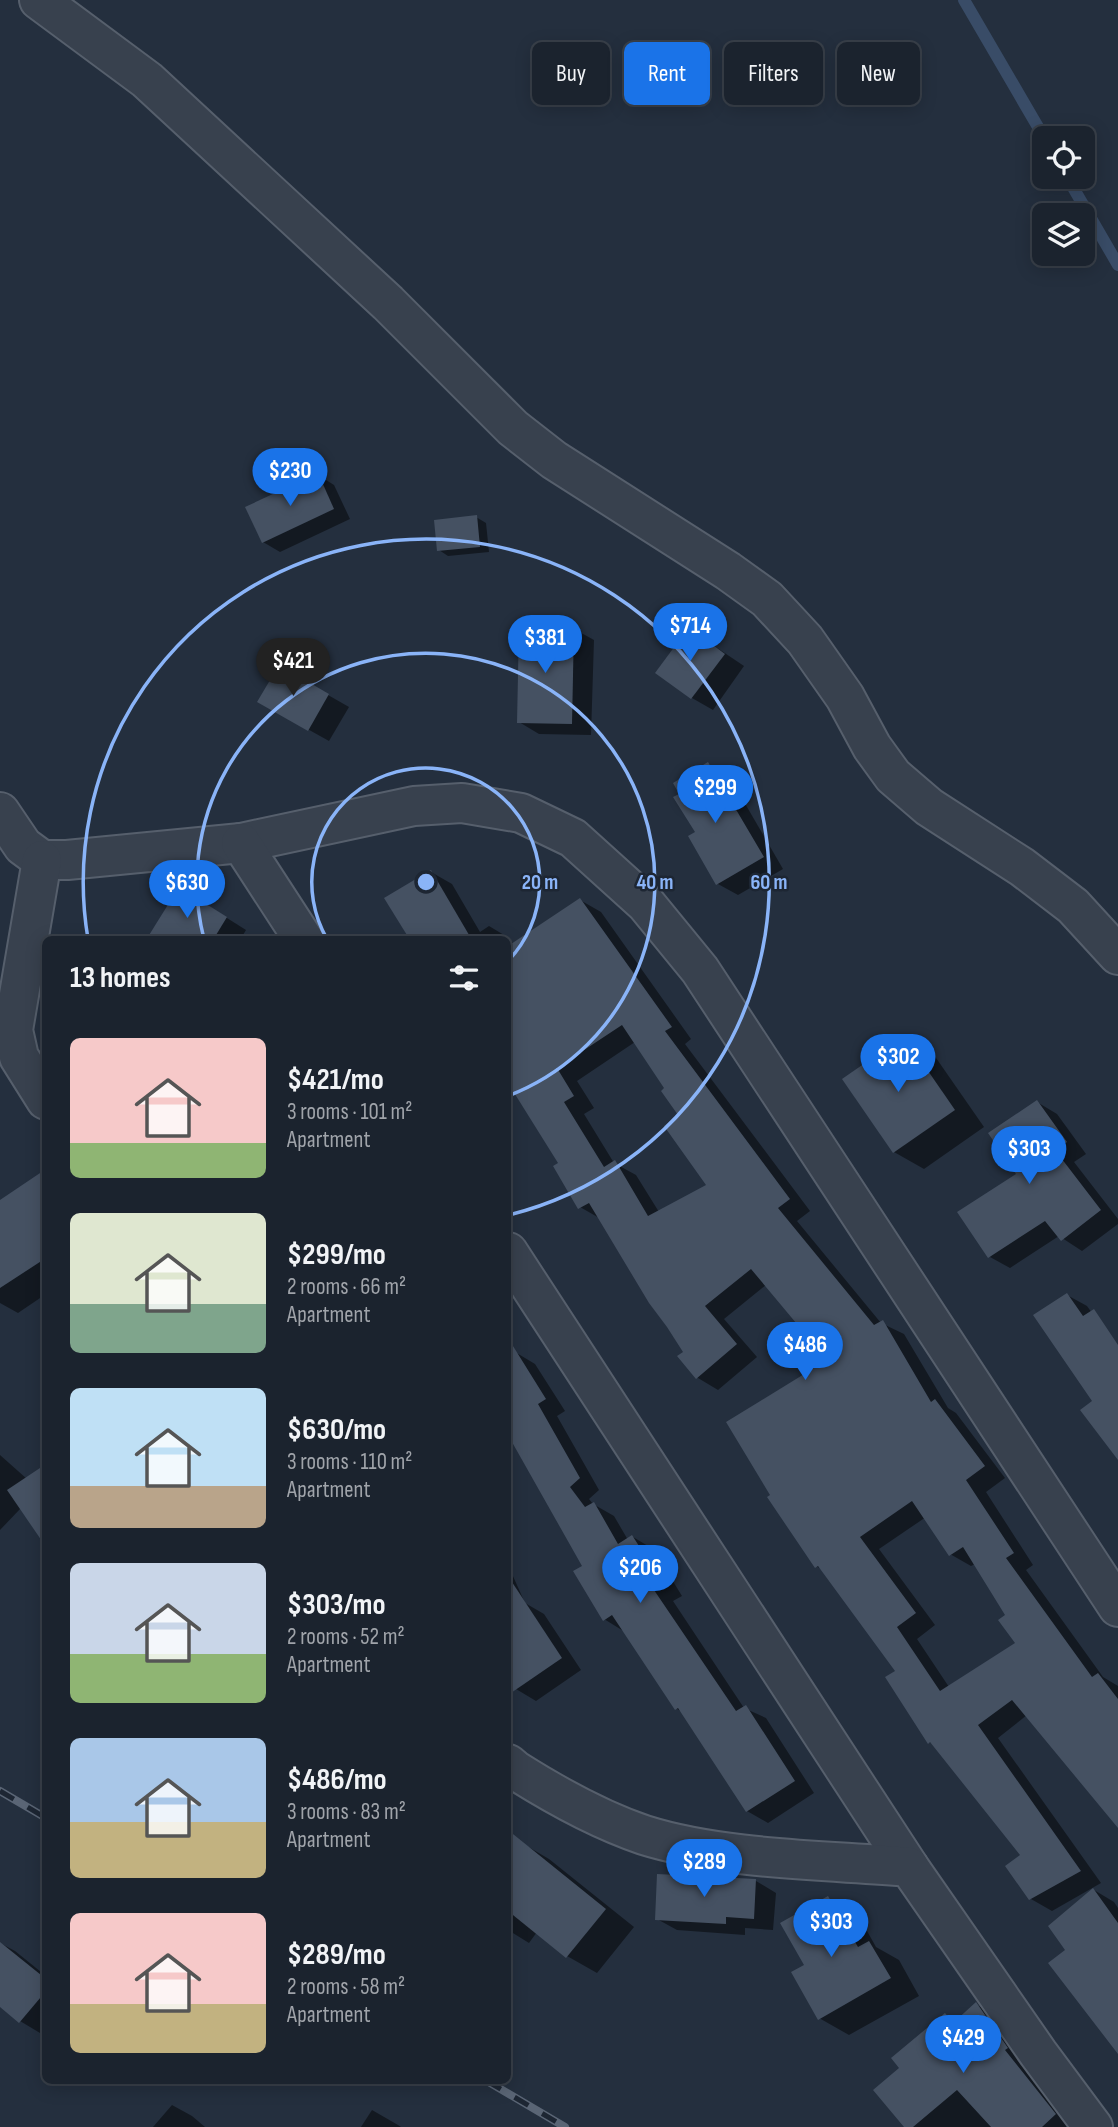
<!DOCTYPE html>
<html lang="en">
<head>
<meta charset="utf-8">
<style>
  body { margin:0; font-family:"Sofia Sans Condensed",sans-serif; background:#242b36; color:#f1f3f6; height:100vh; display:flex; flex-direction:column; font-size:26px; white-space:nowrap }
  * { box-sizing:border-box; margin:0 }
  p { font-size:23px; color:#a0a4aa }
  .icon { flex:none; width:38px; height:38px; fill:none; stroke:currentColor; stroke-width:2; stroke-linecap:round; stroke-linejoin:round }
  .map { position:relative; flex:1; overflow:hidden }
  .side { position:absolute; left:42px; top:936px; width:469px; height:1148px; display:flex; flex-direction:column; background:#1b232e; border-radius:10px; box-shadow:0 4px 18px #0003,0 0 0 2px #39404a }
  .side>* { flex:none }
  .guide { position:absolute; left:532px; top:42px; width:480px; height:63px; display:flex; gap:14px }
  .tools { position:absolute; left:1032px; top:126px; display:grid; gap:14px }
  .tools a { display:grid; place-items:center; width:63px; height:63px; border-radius:10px; background:#1b232e; box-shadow:0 4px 18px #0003,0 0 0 2px #39404a; font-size:35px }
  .price { position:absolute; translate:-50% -60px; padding:0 16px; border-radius:24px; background:#1a73e8; color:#fff; font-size:23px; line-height:46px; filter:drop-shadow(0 2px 4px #0008) }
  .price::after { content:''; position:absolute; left:50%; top:42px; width:21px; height:16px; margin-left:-10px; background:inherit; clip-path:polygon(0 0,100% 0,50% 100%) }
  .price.selected { background:#222; color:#fff }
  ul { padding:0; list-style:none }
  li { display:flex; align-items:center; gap:21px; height:175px; padding:0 28px }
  li span { display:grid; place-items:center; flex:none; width:196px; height:140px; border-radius:10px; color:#555 }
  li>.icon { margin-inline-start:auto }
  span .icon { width:84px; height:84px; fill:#fffc; stroke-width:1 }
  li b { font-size:30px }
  h2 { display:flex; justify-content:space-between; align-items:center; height:84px; padding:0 28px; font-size:30px }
  .chip { padding:0 24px; border-radius:10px; background:#1b232e; box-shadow:0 4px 18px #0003,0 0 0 2px #39404a; font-size:24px; line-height:63px }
  .chip.selected { background:#1a73e8; color:#fff }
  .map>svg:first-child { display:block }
  .shadow { fill:#0007; fill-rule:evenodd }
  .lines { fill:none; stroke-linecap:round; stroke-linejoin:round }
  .stream { stroke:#394c67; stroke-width:12 }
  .building { fill:#455162; fill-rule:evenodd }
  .minor-casing { stroke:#565f6c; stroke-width:42 }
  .minor { stroke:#38414e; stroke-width:38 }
  .rail-casing { stroke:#5a6575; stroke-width:8 }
  .rail { stroke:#1d2633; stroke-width:5; stroke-dasharray:16; stroke-linecap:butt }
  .ring { fill:none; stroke:#8ab4f8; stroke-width:3.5 }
  .centre { fill:#8ab4f8; stroke:#1d2633; stroke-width:3.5 }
  .ring-label { font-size:21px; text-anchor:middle; font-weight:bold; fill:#8ab4f8; stroke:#1d2633; stroke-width:5; stroke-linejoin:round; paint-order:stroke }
</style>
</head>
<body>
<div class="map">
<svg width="1118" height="2127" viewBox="0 0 1118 2127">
  <rect width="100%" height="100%" fill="#242f3e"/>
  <g class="shadow">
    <polygon points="318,475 334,485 350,519 280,552 263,542"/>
    <polygon points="476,517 486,523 489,552 448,556 439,550"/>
    <polygon points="574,629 594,640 591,735 539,734 519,722"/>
    <polygon points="689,629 744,666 713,710 692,698 658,672"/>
    <polygon points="279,667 349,707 329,741 259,702"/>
    <polygon points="708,764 729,776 783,869 738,895 718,884 697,833"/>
    <path d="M 431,872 L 452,884 L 480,932 L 489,926 L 509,938 L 514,944 L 580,900 L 601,912 L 691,1039 L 685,1044 L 810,1211 L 797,1221 L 881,1323 L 904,1334 L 948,1408 L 956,1413 L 1005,1478 L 986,1492 L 1033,1565 L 1026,1570 L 1103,1677 L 1118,1686 L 1118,1826 L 1027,1715 L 998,1738 L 1101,1883 L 1052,1911 L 1031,1899 L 1023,1856 L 934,1745 L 930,1742 L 897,1671 L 823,1570 L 816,1566 L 830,1361 L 766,1285 L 724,1319 L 757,1357 L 718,1390 L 698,1378 L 680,1357 L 685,1352 L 601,1219 L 580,1207 L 560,1163 L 508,1080 L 508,940 L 412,940 ZM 635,1042 L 667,1089 L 681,1115 L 708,1186 L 659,1212 L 636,1175 L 614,1163 L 584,1114 L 594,1108 L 577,1081 ZM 926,1517 L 950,1554 L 971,1566 L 975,1564 L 1008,1615 L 1018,1643 L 949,1687 L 917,1639 L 935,1625 L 879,1549 Z"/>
    <polygon points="200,901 246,930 240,940 189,940"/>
    <polygon points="905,1038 934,1055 984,1127 924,1169 894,1152"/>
    <polygon points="1037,1102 1057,1114 1086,1154 1074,1162 1118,1219 1118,1224 1082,1251 1059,1236 1010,1268 990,1257 1019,1174"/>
    <polygon points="46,1197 46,1294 18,1313 0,1303 0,1202"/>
    <polygon points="1067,1295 1087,1306 1118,1350 1118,1455 1094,1402"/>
    <polygon points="508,1348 511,1354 515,1352 535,1364 565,1411 557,1416 599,1490 589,1499 593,1504 614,1516 628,1540 633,1537 653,1549 682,1596 673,1601 744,1708 766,1718 814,1793 768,1823 747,1811 683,1713 676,1708 625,1632 604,1619 585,1566 508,1433"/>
    <polygon points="0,1455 27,1479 21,1508 0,1530"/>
    <polygon points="508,1565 525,1603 544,1614 581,1670 536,1701 516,1689 508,1677"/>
    <polygon points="520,1842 549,1859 634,1927 597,1973 567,1956 537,1932 529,1943 508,1930 508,1857"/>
    <polygon points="756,1881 776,1893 773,1930 745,1928 745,1935 677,1930 657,1919"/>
    <polygon points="1094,1890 1114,1902 1118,1908 1118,2050 1068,1950"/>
    <polygon points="828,1898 858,1915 876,1947 899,1960 919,1996 849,2035 819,2018 806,1965"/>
    <polygon points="0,1943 15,1951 46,1976 46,2026 40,2033 20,2021 0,2005"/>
    <polygon points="977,2005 1002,2020 1079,2127 908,2127 901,2068 945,2015 956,2022"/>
    <polygon points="172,2105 192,2116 205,2127 153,2127"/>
    <polygon points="372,2110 398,2125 401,2127 361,2127"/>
  </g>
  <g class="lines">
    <g class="stream">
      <polyline points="964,0 1045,139"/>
      <polyline points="1067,177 1118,265"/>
    </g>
  </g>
  <g class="building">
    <polygon points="318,473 334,509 262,543 245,507"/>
    <polygon points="477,515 480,547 437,551 434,520"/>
    <polygon points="519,626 574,627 572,724 517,723"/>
    <polygon points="689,627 725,654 691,699 655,673"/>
    <polygon points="279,665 329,694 308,731 257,702"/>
    <polygon points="708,762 764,857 716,885 688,836 695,832 673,797 679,794 673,783"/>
    <polygon points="431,870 472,940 410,940 384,898"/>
    <polygon points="179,887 227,917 213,940 146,940"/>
    <path d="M 580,898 L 672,1027 L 665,1031 L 790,1199 L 778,1208 L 874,1325 L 883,1320 L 931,1402 L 935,1399 L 985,1466 L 966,1480 L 1014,1553 L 1006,1558 L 1092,1677 L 1098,1673 L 1118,1699 L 1118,1828 L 1012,1700 L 978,1725 L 1081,1871 L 1029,1900 L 1005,1866 L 1020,1855 L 930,1742 L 928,1744 L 885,1677 L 895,1671 L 818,1566 L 815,1568 L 767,1497 L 770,1495 L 726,1422 L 827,1360 L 751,1269 L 705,1306 L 737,1344 L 696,1379 L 677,1356 L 683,1352 L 667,1327 L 649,1303 L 589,1203 L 578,1209 L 553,1166 L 558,1163 L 508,1083 L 508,946 ZM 622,1025 L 664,1088 L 661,1091 L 678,1115 L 664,1126 L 706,1185 L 648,1216 L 615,1160 L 604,1167 L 564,1102 L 574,1096 L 557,1068 ZM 912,1501 L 949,1556 L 963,1547 L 1005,1615 L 998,1620 L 1015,1643 L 940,1691 L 897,1627 L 916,1613 L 860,1537 Z"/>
    <polygon points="904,1036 955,1110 893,1153 842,1079"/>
    <polygon points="1037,1100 1067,1142 1055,1150 1101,1210 1061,1241 1045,1221 988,1258 957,1212 1016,1174 988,1133"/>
    <polygon points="46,1169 46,1258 0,1288 0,1200"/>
    <polygon points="1067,1293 1083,1316 1094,1309 1118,1345 1118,1460 1080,1410 1092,1401 1033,1315"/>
    <polygon points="508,1338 546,1399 538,1404 580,1478 570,1487 585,1507 594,1502 618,1544 632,1535 663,1584 654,1590 736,1711 746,1705 795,1781 746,1812 678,1708 675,1710 612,1615 603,1621 573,1571 582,1566 508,1435"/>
    <polygon points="46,1464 46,1547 7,1490"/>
    <polygon points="508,1576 562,1658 508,1695"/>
    <polygon points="508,1830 606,1909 566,1958 508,1911"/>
    <polygon points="657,1874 756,1879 754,1919 726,1917 726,1924 655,1920"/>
    <polygon points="1093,1888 1118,1923 1118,2054 1048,1963 1065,1950 1048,1926"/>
    <polygon points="828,1896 858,1947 869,1941 891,1978 818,2020 791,1972 804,1965 780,1923"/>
    <polygon points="0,1942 46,1979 46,1991 19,2023 0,2007"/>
    <polygon points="976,2002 1008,2048 1005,2050 1056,2114 1042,2127 991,2127 957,2090 913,2127 904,2127 873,2090 899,2068 891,2058 945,2013 953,2023"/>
  </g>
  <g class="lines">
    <g class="minor-casing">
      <g id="minor">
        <polyline points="39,0 147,80 388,303 513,428 554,460 728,571 767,599 805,640 845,697 872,747 893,776 929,807 1022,867 1073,906 1118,955"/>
        <polyline points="0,812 23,846 42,860 67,860 241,843 414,806 462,803 521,813 573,838 646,904 700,970 1118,1607"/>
        <polyline points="241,843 304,940"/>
        <polyline points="42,860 13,1030 19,1057 46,1100"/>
        <polyline points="508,1252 909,1867"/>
        <path d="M 508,1764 L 515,1770 C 556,1796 597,1819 644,1835 C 723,1860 826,1860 909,1867 L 1038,2053 L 1093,2127"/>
      </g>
    </g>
    <use href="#minor" class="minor"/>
    <g class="rail-casing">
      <g id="rail">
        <polyline points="0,1791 46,1818"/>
        <polyline points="487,2081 565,2127"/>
      </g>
    </g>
    <use href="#rail" class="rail"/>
  </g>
  <g class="ring">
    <path d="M327 939A114 114 0 1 1 508 961"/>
    <path d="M204 939A229 229 0 1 1 508 1096"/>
    <path d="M88 939A343 343 0 1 1 509 1215"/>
  </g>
  <circle cx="426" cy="882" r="10" class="centre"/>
  <g class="ring-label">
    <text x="540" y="889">20 m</text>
    <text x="655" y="889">40 m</text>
    <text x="769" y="889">60 m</text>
  </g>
</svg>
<div class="tools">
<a><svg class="icon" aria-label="locate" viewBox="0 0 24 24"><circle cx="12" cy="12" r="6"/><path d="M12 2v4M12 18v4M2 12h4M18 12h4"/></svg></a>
<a><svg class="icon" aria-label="layers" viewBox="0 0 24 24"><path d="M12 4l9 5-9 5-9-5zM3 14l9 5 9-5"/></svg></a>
</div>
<b class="price" style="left:290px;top:508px">$230</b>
<b class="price" style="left:690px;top:663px">$714</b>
<b class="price" style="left:545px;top:675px">$381</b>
<b class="price selected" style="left:293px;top:698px">$421</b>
<b class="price" style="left:715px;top:825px">$299</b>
<b class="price" style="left:187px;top:920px">$630</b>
<b class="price" style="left:898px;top:1094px">$302</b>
<b class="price" style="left:1029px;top:1186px">$303</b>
<b class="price" style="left:805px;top:1382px">$486</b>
<b class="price" style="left:640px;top:1605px">$206</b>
<b class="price" style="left:704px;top:1899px">$289</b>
<b class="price" style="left:831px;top:1959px">$303</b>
<b class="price" style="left:963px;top:2075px">$429</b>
<div class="guide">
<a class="chip">Buy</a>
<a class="chip selected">Rent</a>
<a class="chip">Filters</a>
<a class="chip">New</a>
</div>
<section class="side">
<h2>13 homes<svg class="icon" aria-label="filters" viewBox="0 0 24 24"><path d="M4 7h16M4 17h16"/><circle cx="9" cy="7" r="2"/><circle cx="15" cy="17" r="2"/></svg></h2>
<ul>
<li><span style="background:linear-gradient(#f6c9c9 75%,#8fb573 0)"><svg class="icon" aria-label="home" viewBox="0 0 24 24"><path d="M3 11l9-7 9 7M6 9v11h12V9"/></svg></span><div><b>$421/mo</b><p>3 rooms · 101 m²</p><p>Apartment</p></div></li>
<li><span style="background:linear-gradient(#dfe7d0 65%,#7fa58c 0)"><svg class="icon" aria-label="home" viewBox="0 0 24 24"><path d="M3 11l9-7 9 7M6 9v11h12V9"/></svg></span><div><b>$299/mo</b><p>2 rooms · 66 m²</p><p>Apartment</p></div></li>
<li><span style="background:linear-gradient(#bfe0f5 70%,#b9a48a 0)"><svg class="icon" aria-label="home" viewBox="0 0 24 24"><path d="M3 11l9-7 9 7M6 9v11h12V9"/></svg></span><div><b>$630/mo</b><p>3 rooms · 110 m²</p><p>Apartment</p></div></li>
<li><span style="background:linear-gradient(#c9d6e8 65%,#8fb573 0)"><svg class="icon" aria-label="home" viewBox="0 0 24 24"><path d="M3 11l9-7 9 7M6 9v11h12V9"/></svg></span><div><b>$303/mo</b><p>2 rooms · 52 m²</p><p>Apartment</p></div></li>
<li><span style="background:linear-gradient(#a9c7e8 60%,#c2b280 0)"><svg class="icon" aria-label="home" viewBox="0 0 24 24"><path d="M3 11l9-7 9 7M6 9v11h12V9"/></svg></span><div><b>$486/mo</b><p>3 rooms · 83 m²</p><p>Apartment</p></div></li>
<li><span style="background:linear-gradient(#f6c9c9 65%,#c2b280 0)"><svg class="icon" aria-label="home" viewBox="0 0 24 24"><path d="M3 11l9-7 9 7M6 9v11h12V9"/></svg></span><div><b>$289/mo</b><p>2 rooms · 58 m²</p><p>Apartment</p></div></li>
</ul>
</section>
</div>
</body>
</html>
